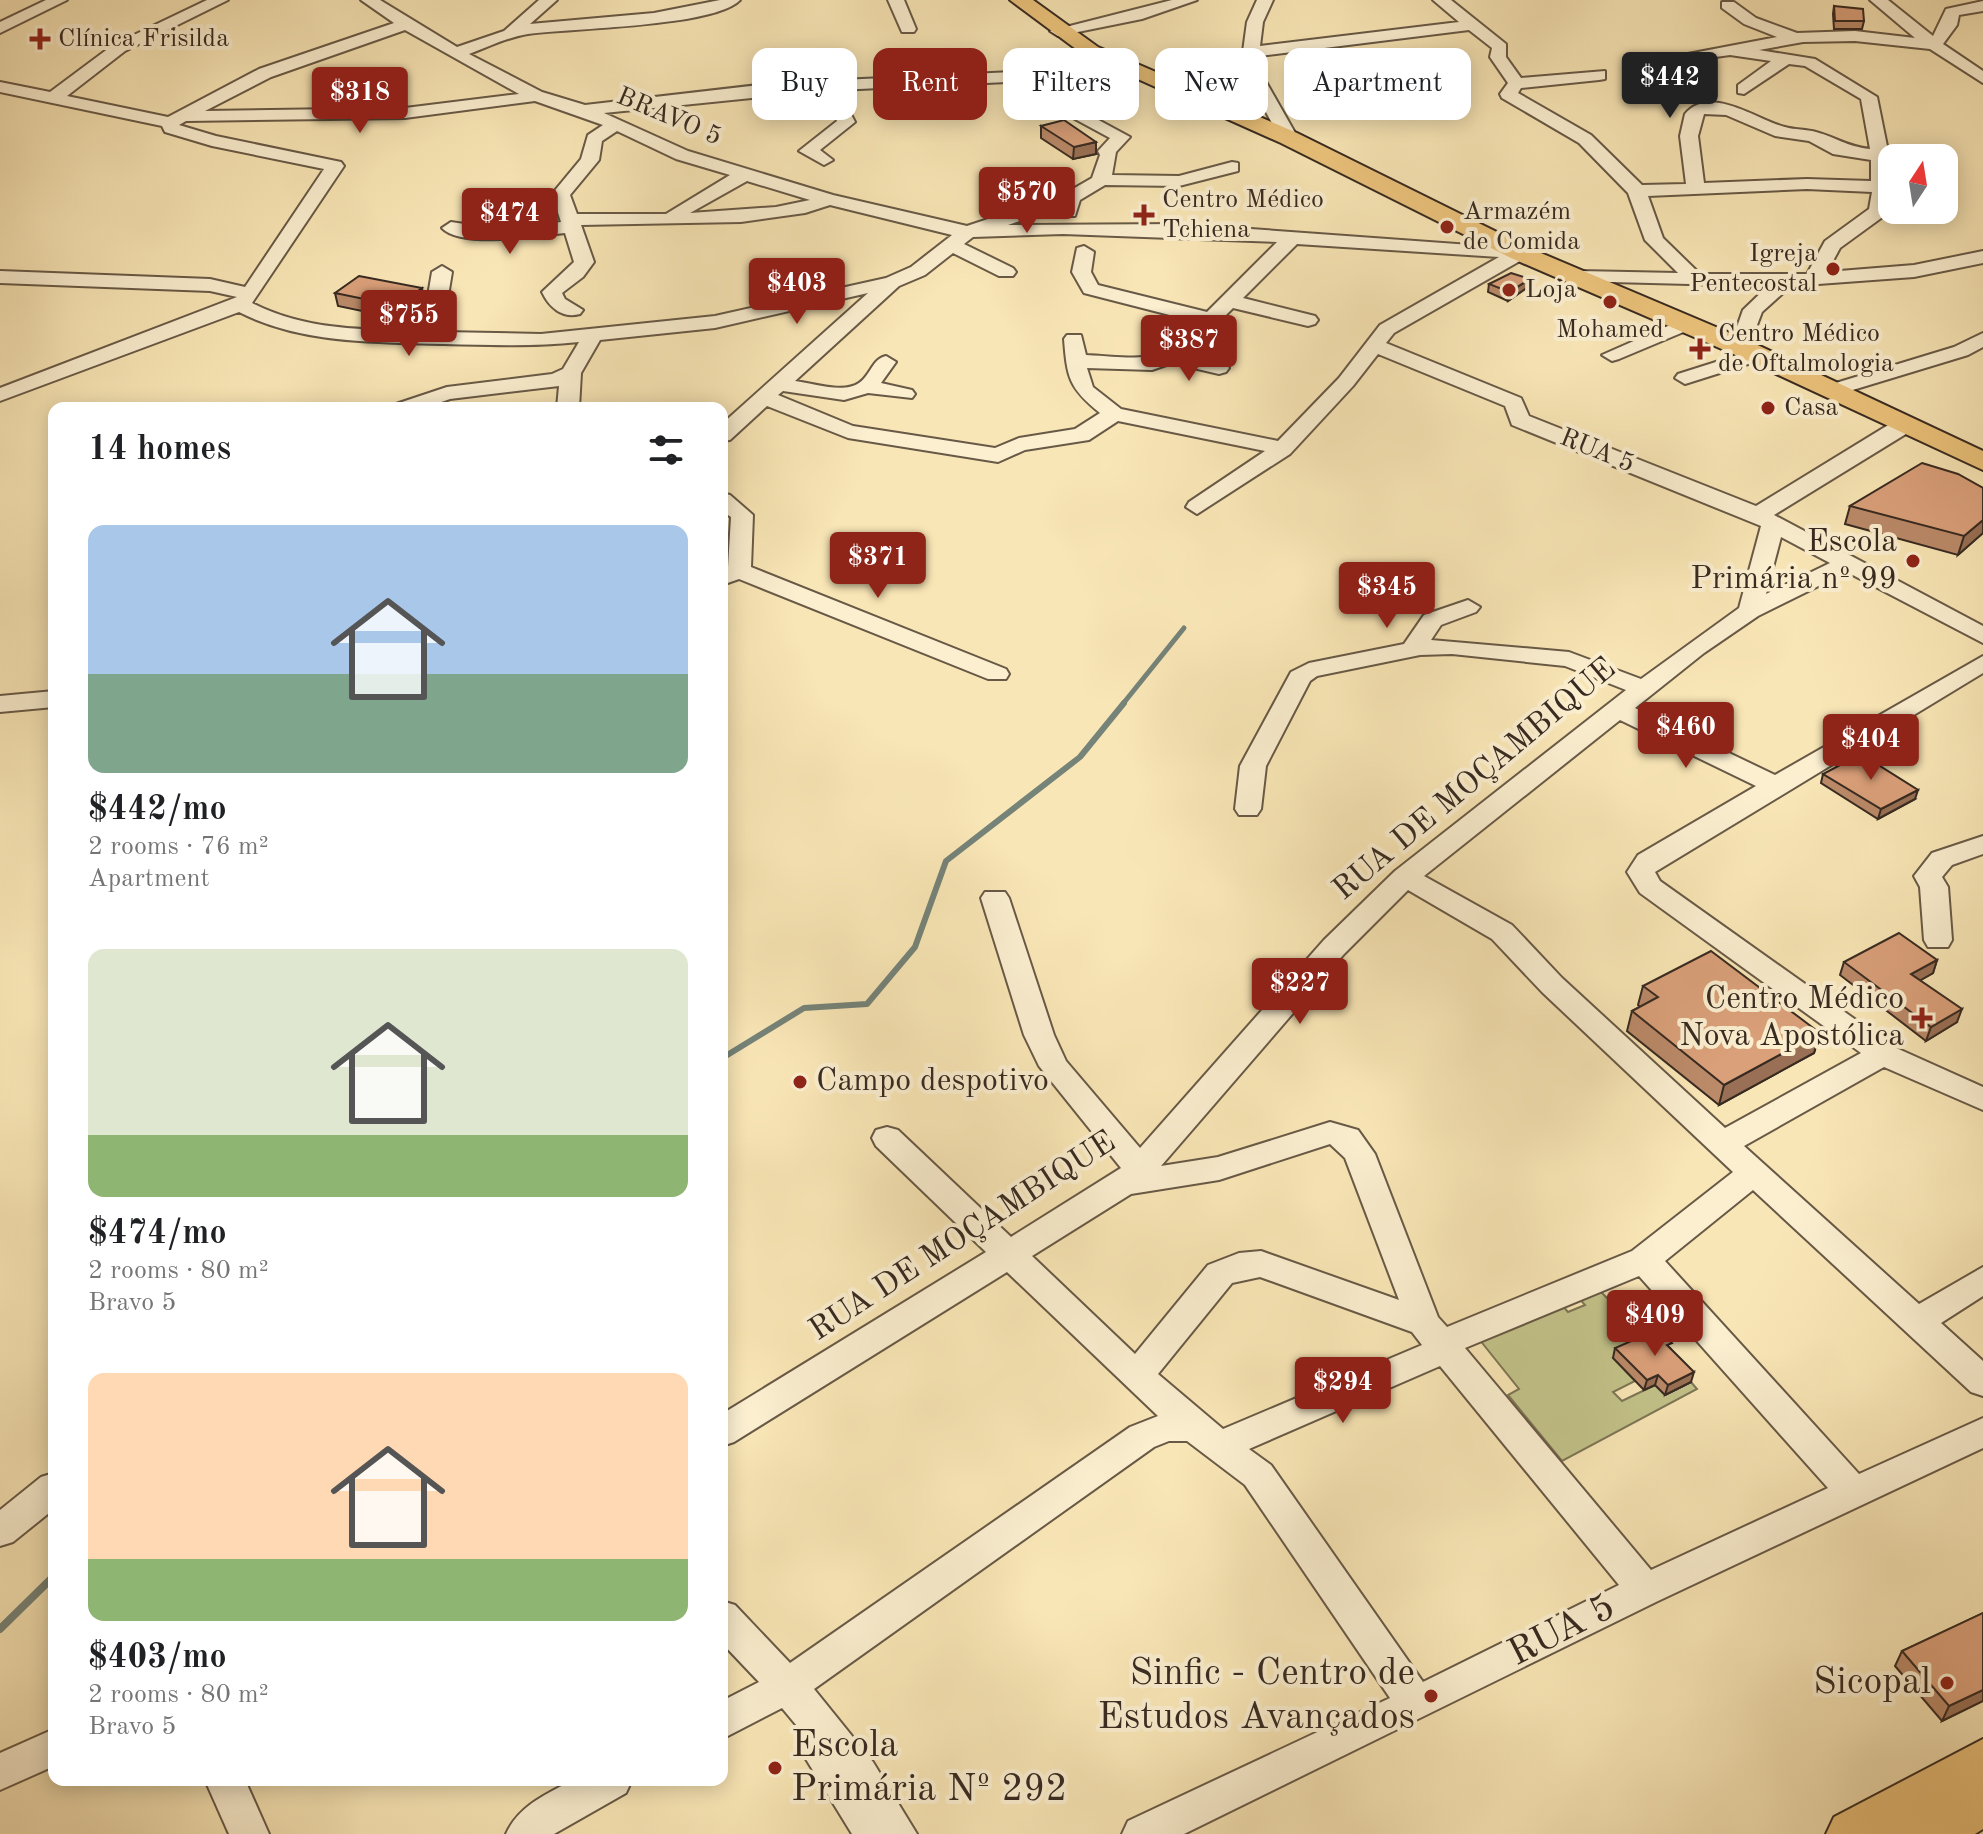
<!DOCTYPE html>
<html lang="en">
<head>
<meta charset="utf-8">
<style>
  body { margin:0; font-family:"Old Standard TT",serif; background:#f2f2f2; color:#202124; height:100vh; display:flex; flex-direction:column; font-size:30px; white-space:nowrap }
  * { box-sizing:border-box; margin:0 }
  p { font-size:26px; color:#757577 }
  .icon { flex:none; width:44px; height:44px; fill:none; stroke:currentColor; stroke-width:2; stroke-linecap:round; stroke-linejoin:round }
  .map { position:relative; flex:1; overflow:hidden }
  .sheet { position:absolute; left:48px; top:402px; width:680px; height:1384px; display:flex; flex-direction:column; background:#fff; border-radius:16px; box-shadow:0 4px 20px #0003 }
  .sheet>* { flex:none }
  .guide { position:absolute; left:752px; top:48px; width:760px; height:72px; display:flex; gap:16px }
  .needle { width:52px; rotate:12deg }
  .tools { position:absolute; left:1878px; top:144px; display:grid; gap:16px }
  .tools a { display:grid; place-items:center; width:80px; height:80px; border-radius:16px; background:#fff; box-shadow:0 4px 20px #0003; font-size:40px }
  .price { position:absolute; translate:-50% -68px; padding:0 18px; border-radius:8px; background:#8f2418; color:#fff; font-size:26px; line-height:52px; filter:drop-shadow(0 2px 4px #0008) }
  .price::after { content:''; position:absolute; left:50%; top:48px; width:24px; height:18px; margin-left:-12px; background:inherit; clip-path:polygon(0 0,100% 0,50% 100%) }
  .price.on { background:#222; color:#fff }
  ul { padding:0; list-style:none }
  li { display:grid; align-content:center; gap:16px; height:424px; padding:0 40px }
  li span { display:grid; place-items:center; height:248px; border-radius:16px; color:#555 }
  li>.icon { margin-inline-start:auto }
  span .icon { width:144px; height:144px; fill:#fffc; stroke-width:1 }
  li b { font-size:34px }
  h2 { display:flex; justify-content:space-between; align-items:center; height:96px; padding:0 40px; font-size:34px }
  .pill { padding:0 28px; border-radius:16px; background:#fff; box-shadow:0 4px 20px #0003; font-size:28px; line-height:72px }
  .pill.on { background:#8f2418; color:#fff }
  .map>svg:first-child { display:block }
  .green { fill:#c3c38a; stroke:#7d7656; stroke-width:2 }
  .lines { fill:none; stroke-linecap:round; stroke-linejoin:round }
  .stream-far2 { stroke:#758379; stroke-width:5 }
  .stream-far1 { stroke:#758379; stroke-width:6 }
  .stream { stroke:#758379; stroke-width:8 }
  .minor-casing { stroke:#685946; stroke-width:4 }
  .major-casing { stroke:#372a21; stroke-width:4 }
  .minor { fill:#fbefd0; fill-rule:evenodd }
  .major { fill:#ecc37b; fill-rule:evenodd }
  .wall { fill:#bb8a69; stroke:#372a21; stroke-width:2 }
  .shaded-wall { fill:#997055; stroke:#372a21; stroke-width:2 }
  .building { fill:#daa07a; stroke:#372a21; stroke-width:2 }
  .poi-dot { fill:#8f2418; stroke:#fbefd0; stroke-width:3 }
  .labels { text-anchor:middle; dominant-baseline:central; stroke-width:8; stroke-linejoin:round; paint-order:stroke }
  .far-poi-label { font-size:26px; fill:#372a21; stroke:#fbefd0; text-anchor:start }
  .far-street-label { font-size:26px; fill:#372a21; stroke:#fbefd0 }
  .poi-label { font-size:32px; fill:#372a21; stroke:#fbefd0; text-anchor:end }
  .street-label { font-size:32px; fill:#372a21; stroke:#fbefd0 }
  .near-street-label { font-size:38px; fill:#372a21; stroke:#fbefd0 }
  .near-poi-label { font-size:38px; fill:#372a21; stroke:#fbefd0; text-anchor:end }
</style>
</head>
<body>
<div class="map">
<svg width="1983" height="1834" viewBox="0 0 1983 1834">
  <rect width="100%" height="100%" fill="#f9e6b6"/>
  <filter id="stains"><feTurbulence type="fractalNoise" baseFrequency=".0025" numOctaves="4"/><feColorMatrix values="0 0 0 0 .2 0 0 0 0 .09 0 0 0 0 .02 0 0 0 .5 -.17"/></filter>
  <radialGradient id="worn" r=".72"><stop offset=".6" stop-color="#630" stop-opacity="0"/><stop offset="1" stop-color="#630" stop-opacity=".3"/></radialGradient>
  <polygon class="green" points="1598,1289 1620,1311 1608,1318 1635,1347 1613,1358 1635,1381 1613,1392 1622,1401 1655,1385 1665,1395 1691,1382 1697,1389 1562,1461 1508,1395 1519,1389 1479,1339 1561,1304 1568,1312 1585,1305 1578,1297"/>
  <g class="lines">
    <polyline class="stream-far2" points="1122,705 1184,628"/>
    <polyline class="stream-far1" points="722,1085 724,1057 804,1008 867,1004 915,947 946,861 1080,757 1124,703"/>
    <polyline class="stream" points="0,1629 54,1576"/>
    <g class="minor-casing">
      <g id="minor">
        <polygon points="46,0 67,0 0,33 0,22"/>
        <path d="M 207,0 L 228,0 L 125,51 L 67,96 L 168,117 L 259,69 L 394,23 L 361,0 L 380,0 L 457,47 L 504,31 L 539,0 L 557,0 L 530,24 L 654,13 L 720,0 L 740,0 C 714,27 571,28 528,34 C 508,37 488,47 469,54 L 542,92 L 585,105 L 776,83 L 1079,69 L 1125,62 L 1131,63 L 1131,71 L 1087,78 L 1080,110 L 1130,137 L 1116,152 L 1112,175 L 1179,176 L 1232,162 L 1238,163 L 1238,171 L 1179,186 L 1105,185 L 1080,200 L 1075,216 L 1061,216 L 1060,207 L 1008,225 L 1181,224 L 1527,249 L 1527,257 L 1394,333 L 1386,343 L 1521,398 L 1529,416 L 1756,506 L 1898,419 L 1914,419 L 1917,424 L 1914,429 L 1774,515 L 1983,626 L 1983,643 L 1847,572 L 1758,616 L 1704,653 L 1635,708 L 1775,775 L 1983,656 L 1983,673 L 1655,872 L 1660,881 L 1894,1047 L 1983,1087 L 1983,1110 L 1884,1067 L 1744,1146 L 1919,1304 L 1983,1267 L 1983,1296 L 1941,1323 L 1983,1361 L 1983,1396 L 1971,1392 L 1753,1190 L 1665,1261 L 1859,1474 L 1983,1418 L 1983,1448 L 1658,1601 L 1184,1834 L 1122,1834 L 1128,1821 L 1390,1698 L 1245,1485 L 1187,1441 L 1169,1441 L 1154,1447 L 814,1689 L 873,1762 L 917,1834 L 852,1834 L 801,1751 L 807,1738 L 782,1708 L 722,1739 L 722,1701 L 759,1682 L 722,1643 L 722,1601 L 735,1605 L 790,1663 L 1130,1427 L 1158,1416 L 1007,1272 L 734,1442 L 722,1446 L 722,1414 L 986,1252 L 876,1146 L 872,1138 L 876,1130 L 887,1127 L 898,1130 L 1011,1237 L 1121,1168 L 1039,1066 L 1024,1035 L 981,898 L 985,892 L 1005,892 L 1009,898 L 1054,1035 L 1066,1061 L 1140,1148 L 1324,940 L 1395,871 L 1626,690 L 1565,666 L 1452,654 L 1420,655 L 1317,676 L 1310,681 L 1266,766 L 1261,809 L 1257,815 L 1239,815 L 1235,809 L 1240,766 L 1291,672 L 1309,663 L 1404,644 L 1424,615 L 1468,600 L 1480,607 L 1476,612 L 1441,625 L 1431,640 L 1569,652 L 1641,679 L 1739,608 L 1761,526 L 1512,425 L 1505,406 L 1378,354 L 1353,386 L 1290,454 L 1197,514 L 1186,507 L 1189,502 L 1265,451 L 1118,421 L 1089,440 L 1025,450 L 998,462 L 848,438 L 767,406 L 730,440 L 722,441 L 722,424 L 868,293 L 715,328 L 600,340 L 581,373 L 579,408 L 557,408 L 559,386 L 450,399 L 424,408 L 392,408 L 396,404 L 447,387 L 552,374 L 563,369 L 579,342 C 534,347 489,345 444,344 C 375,342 301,344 239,312 L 0,401 L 0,388 L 237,297 L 210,291 L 0,283 L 0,271 L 210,279 L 245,287 L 324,169 L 212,146 L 165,132 L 162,126 L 0,92 L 0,82 L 50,92 L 113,45 ZM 405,30 L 519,94 L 405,108 L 205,111 L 271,77 ZM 1069,79 L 1062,112 L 1110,138 L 1098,151 L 1100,155 L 1092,178 L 1066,193 L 967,226 L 833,195 L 688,151 L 604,113 L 822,91 L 837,121 L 799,151 L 824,165 L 833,160 L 820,150 L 855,122 L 838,90 ZM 535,101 L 603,125 L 588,135 L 581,159 L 552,194 L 561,222 L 498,229 L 451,222 L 442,228 C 461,248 538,236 565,233 L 574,262 L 542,292 C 549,307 562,319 580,314 L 583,310 L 565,299 L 562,293 L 583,277 L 594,262 L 581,225 L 741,222 L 805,213 L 830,205 L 952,235 L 911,267 L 886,278 L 715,316 L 541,334 L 442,332 L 452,272 L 442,266 L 432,272 L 422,331 C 364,330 304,330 252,303 L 344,166 L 341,162 L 216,136 L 179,125 L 186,121 L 405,118 ZM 617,131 L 676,159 L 730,175 L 666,214 L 577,214 L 570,195 L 599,160 L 602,141 ZM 747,181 L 810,200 L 776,207 L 690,213 ZM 1063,234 L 1277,242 L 1207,312 L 1098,285 L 1091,272 L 1094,252 L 1084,246 L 1077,248 L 1072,272 L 1084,293 L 1197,322 C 1152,366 1146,358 1086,355 L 1081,335 L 1067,335 L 1064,339 C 1067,378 1069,388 1100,413 L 1075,429 L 1019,438 L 995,448 L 853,426 L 778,395 L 783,391 L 844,400 L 868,393 L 912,398 L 915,394 L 912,390 L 881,383 L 896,362 L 886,356 C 872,359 871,375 859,383 C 843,394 813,383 795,381 L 899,286 L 925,275 L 953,253 L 999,276 L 1013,276 L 1016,272 L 1013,268 L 964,244 L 973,237 ZM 1297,244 L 1499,257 L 1380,325 L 1339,378 L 1278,441 L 1121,409 L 1093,387 L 1087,368 L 1152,370 L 1172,363 L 1219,374 L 1226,372 L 1229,368 L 1226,364 L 1187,354 L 1233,308 L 1308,326 L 1315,324 L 1318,320 L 1315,316 L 1243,298 ZM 1781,537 L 1830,563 L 1766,594 ZM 1620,720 L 1756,786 L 1638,855 L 1627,872 L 1640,893 L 1861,1053 L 1725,1128 L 1562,978 L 1512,925 L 1424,876 ZM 1408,890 L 1492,939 L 1542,992 L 1733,1172 L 1632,1251 L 1447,1327 L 1438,1317 L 1375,1154 L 1358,1130 L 1330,1122 L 1218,1157 L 1161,1166 L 1344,954 ZM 1330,1144 L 1345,1158 L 1399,1300 L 1261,1251 L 1239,1253 L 1208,1265 L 1135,1354 L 1032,1256 L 1131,1194 L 1219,1180 ZM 1639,1276 L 1828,1488 L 1651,1570 L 1465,1348 ZM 1260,1277 L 1412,1332 L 1422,1345 L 1223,1429 L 1158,1374 L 1232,1283 ZM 1440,1366 L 1619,1585 L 1423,1682 L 1271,1465 L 1249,1449 Z"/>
        <polygon points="888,0 904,0 916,29 914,32 902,32"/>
        <polygon points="1172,0 1197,0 1142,19 1058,36 1050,31"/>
        <path d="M 1257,0 L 1273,0 L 1263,22 L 1260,46 L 1459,22 L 1433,0 L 1451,0 L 1506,44 L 1506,57 L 1521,78 L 1605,71 L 1605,79 L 1599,80 L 1521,88 L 1518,93 L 1591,135 L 1642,185 L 1686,184 L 1680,136 L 1685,114 C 1710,84 1757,120 1785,127 C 1795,130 1806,129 1816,132 C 1838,138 1845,146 1870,149 L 1861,99 L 1805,66 L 1789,64 L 1744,94 L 1738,93 L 1738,85 L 1771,61 L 1730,55 L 1672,63 L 1672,57 L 1777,37 L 1744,24 L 1722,8 L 1722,2 L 1734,2 L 1756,18 L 1797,33 L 1855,31 L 1915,38 L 1870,0 L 1888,0 L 1933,36 L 1946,9 L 1983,1 L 1983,11 L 1959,15 L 1957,25 L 1943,44 L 1983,71 L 1983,83 L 1930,49 L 1855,41 L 1803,42 L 1759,50 L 1815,59 L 1877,97 L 1889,156 L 1890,202 L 1884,216 L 1840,248 L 1827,272 L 1914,265 L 1983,251 L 1983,263 L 1914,277 L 1791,286 L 1762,312 L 1747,351 L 1733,351 L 1730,347 L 1743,310 L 1768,286 L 1572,281 L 1569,277 L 1579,271 L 1678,273 L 1645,240 L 1628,193 L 1579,143 L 1502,98 L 1500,94 L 1508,83 L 1490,57 L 1492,48 L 1469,30 L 1259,56 L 1257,66 L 1298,138 L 1289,143 L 1280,138 L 1241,66 L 1247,22 ZM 1704,114 L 1726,115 L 1775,136 L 1809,141 L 1833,154 L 1871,160 L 1871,181 L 1807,179 L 1704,183 L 1698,136 ZM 1807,189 L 1872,192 L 1869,209 L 1825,241 L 1807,274 L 1700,274 L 1663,238 L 1648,196 Z"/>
        <polygon points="1686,318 1693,320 1696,324 1693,328 1619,359 1612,361 1602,355"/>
        <polygon points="1983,333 1983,347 1968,355 1833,396 1823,390 1826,386 1954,347"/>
        <polygon points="1757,349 1767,355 1764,359 1685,384 1675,378 1678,374"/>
        <polygon points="722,493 730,495 753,515 751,567 1006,669 1009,674 1006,679 988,679 739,579 722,585 722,570 728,567 731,517 722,511"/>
        <polygon points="54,691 54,707 0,712 0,696"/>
        <polygon points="1983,836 1983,854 1952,865 1942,877 1948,887 1952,940 1948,947 1928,947 1924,940 1920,887 1914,876 1932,853"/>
        <polygon points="54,1473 54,1509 13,1542 0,1546 0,1510 41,1477"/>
        <polygon points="54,1729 54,1766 0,1790 0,1753"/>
        <polygon points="205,1780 245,1780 269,1834 229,1834"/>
        <path d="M 573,1780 L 632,1780 L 626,1793 L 554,1834 L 506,1834 C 519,1805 547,1794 573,1780 Z"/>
      </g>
    </g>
    <g class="major-casing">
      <g id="major">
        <polygon points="1010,0 1033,0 1098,47 1297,133 1529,248 1749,341 1983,451 1983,470 1731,353 1511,258 1281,143 1084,55"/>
        <polygon points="1983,1739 1983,1829 1975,1834 1826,1834 1834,1817"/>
      </g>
    </g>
    <use href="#minor" class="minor"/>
    <use href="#major" class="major"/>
  </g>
  <g class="wall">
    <polygon points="1834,6 1864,21 1862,29 1834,29 1833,14"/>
    <polygon points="1041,126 1096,154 1073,159 1041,138"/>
    <polygon points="1530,279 1528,287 1508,301 1488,292 1489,284"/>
    <polygon points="335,293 424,301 400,319 338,306"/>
    <polygon points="1983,488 1983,533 1958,555 1845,524 1850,506"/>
    <polygon points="1823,774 1915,799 1878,819 1821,783"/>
    <polygon points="1937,960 1933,973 1920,980 1957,1022 1926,1041 1840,975 1844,962"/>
    <polygon points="1643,986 1820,1033 1814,1053 1719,1105 1627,1031 1632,1011 1640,1007 1638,1005"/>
    <polygon points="1615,1348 1670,1348 1691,1382 1665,1395 1655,1385 1644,1390 1613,1358"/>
    <polygon points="1983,1613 1983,1701 1942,1721 1895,1666 1902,1651"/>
  </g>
  <g class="shaded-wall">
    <polygon points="1096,142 1096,154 1073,159 1074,147"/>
    <polygon points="1530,279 1528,287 1508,301 1509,292"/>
    <polygon points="422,288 424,301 400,319 398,306"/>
    <polygon points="1983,520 1983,533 1958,555 1964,536"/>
    <polygon points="1918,790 1915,799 1878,819 1881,809"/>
    <polygon points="1937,960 1933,973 1907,988 1911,974"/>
    <polygon points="1962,1009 1957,1022 1926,1041 1931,1027"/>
    <polygon points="1820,1033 1814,1053 1719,1105 1724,1085"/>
    <polygon points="1694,1372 1691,1382 1665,1395 1668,1385"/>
    <polygon points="1658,1375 1655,1385 1644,1390 1647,1380"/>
    <polygon points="1983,1690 1983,1701 1942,1721 1949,1706"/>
  </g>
  <g class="building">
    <polygon points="1834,6 1863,9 1864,21 1835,21"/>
    <polygon points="1064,120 1096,142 1074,147 1041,126"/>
    <polygon points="1511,273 1530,279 1509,292 1489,284"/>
    <polygon points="359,276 422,288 398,306 335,293"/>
    <polygon points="1922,463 1958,474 1983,488 1983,520 1964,536 1850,506"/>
    <polygon points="1861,754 1918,790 1881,809 1823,774"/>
    <polygon points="1899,933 1937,960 1911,974 1962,1009 1931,1027 1844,962"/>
    <polygon points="1711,951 1820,1033 1724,1085 1632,1011 1658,997 1643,986"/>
    <polygon points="1659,1329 1672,1343 1667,1345 1694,1372 1668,1385 1658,1375 1647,1380 1615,1348"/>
    <polygon points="1983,1613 1983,1690 1949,1706 1902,1651"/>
  </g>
  <g class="poi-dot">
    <path d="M36 27h8v8h8v8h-8v8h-8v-8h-8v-8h8z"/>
    <path d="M1140 203h8v8h8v8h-8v8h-8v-8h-8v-8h8z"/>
    <circle cx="1447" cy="227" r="8"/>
    <circle cx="1833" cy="269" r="8"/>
    <circle cx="1509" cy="290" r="8"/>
    <circle cx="1610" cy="302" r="8"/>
    <path d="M1696 337h8v8h8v8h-8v8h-8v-8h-8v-8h8z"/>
    <circle cx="1768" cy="408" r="8"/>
    <circle cx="1913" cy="561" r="8"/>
    <path d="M1918 1006h8v8h8v8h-8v8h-8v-8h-8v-8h8z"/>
    <circle cx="800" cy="1082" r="8"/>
    <circle cx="1947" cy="1683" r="8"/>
    <circle cx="1431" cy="1696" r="8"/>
    <circle cx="775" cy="1768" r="8"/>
  </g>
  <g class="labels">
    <g class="far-poi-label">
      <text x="58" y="39">Clínica Frisilda</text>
      <text x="1162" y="200">Centro Médico<tspan x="1162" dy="30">Tchiena</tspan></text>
      <text x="1463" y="212">Armazém<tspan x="1463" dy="30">de Comida</tspan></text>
      <text x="1817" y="254" text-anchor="end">Igreja<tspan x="1817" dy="30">Pentecostal</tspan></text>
      <text x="1525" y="290">Loja</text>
      <text x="1610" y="330" text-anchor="middle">Mohamed</text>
      <text x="1718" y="334">Centro Médico<tspan x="1718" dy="30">de Oftalmologia</tspan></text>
      <text x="1784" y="408">Casa</text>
    </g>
    <g class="far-street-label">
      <text transform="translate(669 117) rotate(23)">BRAVO 5</text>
      <text transform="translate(1597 451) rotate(22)">RUA 5</text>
    </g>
    <g class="poi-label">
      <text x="1897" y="543">Escola<tspan x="1897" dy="37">Primária nº 99</tspan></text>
      <text x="1904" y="1000">Centro Médico<tspan x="1904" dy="37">Nova Apostólica</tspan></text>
      <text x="816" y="1082" text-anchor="start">Campo despotivo</text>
    </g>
    <g class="street-label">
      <text transform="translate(1475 780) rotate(-40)">RUA DE MOÇAMBIQUE</text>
      <text transform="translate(963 1237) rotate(-33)">RUA DE MOÇAMBIQUE</text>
    </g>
    <g class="near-street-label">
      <text transform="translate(1562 1631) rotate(-27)">RUA 5</text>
    </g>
    <g class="near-poi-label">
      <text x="1415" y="1674">Sinfic - Centro de<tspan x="1415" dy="44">Estudos Avançados</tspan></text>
      <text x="1931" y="1683">Sicopal</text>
      <text x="791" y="1746" text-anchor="start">Escola<tspan x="791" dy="44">Primária Nº 292</tspan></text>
    </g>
  </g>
  <rect width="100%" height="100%" filter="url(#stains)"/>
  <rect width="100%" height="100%" fill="url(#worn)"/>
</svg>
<div class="tools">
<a><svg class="needle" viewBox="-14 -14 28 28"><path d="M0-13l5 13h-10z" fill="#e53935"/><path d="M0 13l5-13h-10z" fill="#757577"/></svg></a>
</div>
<b class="price on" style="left:1670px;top:120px">$442</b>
<b class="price" style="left:360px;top:135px">$318</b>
<b class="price" style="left:1027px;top:235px">$570</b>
<b class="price" style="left:510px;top:256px">$474</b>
<b class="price" style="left:797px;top:326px">$403</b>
<b class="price" style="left:409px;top:358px">$755</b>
<b class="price" style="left:1189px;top:383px">$387</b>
<b class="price" style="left:878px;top:600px">$371</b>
<b class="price" style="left:1387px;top:630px">$345</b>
<b class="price" style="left:1686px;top:770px">$460</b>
<b class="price" style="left:1871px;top:782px">$404</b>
<b class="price" style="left:1300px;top:1026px">$227</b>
<b class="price" style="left:1655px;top:1358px">$409</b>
<b class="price" style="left:1343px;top:1425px">$294</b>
<div class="guide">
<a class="pill">Buy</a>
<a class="pill on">Rent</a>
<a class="pill">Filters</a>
<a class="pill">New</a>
<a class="pill">Apartment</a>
</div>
<section class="sheet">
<h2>14 homes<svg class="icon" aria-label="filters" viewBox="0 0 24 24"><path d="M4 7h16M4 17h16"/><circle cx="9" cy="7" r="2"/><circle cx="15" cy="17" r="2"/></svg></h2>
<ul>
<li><span style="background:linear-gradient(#a9c7e8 60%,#7fa58c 0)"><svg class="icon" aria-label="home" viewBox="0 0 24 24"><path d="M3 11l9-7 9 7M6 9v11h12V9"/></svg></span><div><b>$442/mo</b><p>2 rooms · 76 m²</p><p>Apartment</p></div></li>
<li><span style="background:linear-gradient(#dfe7d0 75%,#8fb573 0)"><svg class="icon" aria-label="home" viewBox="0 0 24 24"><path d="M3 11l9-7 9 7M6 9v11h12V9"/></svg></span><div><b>$474/mo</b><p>2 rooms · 80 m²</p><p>Bravo 5</p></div></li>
<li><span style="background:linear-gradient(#ffd9b3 75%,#8fb573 0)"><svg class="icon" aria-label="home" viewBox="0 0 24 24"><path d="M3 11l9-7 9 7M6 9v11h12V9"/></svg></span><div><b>$403/mo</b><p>2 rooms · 80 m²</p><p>Bravo 5</p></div></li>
</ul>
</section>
</div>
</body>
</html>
